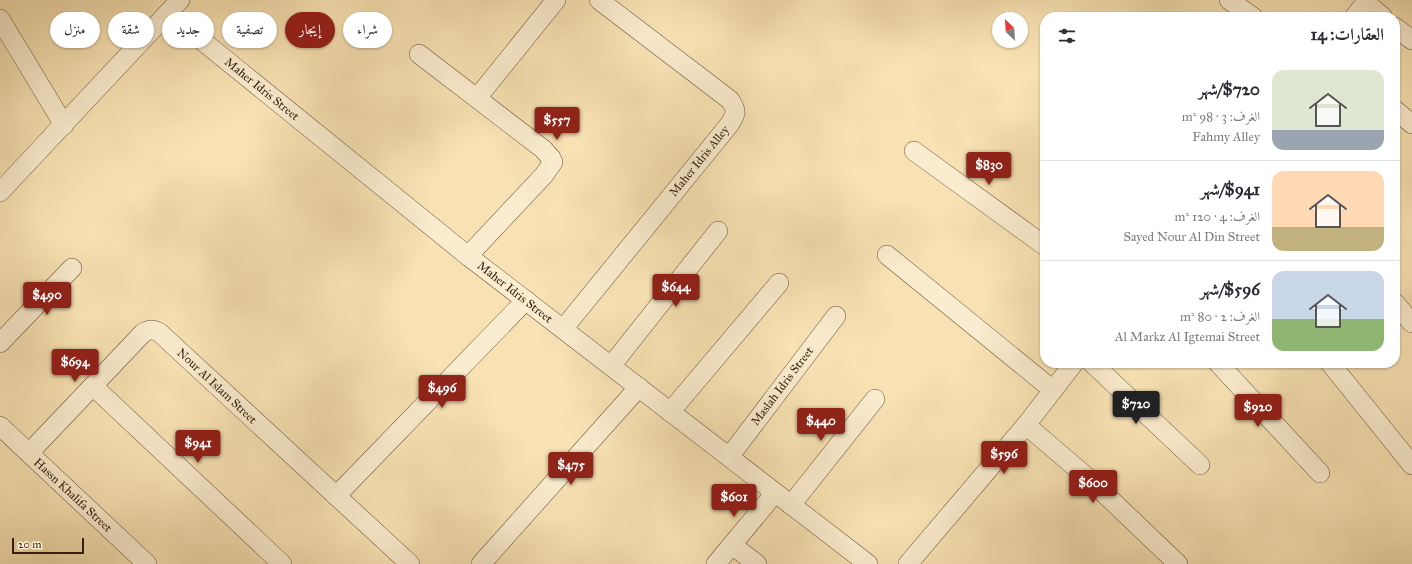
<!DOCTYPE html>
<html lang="ar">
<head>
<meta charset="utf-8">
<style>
  body { margin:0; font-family:"IM FELL Great Primer",Amiri,serif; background:#f7f7f7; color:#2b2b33; direction:rtl; height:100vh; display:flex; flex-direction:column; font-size:15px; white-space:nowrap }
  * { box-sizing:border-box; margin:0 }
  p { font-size:13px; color:#7c7c81 }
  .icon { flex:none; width:22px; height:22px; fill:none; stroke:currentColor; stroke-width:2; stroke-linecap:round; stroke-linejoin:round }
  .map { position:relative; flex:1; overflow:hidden; direction:ltr }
  .drawer { position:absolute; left:1040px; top:12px; width:360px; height:356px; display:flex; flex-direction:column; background:#fff; border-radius:16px; box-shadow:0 1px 3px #0004; direction:rtl }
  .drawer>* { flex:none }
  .banner { position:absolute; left:12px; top:12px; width:380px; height:36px; direction:rtl; display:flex; gap:8px }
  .needle { width:26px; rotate:335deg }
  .controls { position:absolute; left:992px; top:12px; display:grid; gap:8px }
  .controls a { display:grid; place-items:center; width:36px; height:36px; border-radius:50%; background:#fff; box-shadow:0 1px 3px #0004; font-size:20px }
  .scale { position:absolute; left:12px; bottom:10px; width:72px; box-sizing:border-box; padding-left:4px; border:2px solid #362011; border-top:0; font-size:11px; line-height:14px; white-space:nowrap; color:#362011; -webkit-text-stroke:3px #faecce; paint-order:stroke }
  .price { position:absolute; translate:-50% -34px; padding:0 9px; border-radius:4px; background:#8f2418; color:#fff; font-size:13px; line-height:26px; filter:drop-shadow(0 1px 2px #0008) }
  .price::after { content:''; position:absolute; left:50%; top:24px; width:12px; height:9px; margin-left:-6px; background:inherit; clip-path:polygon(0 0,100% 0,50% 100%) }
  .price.selected { background:#222; color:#fff }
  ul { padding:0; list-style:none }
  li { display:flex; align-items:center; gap:12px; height:100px; padding:0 16px }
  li+li { border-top:1px solid #e1e1e2 }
  li span { display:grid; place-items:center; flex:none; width:112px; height:80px; border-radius:12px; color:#555 }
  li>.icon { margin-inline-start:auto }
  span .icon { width:48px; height:48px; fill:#fffc; stroke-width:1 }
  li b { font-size:17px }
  h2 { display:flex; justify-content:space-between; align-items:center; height:48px; padding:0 16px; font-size:17px }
  .chip { padding:0 14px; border-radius:18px; background:#fff; box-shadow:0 1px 3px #0004; font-size:14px; line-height:36px }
  .chip.selected { background:#8f2418; color:#fff }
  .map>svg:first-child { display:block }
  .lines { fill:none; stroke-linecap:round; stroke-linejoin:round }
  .minor-casing { stroke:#66503a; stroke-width:20 }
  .minor { stroke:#faecce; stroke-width:19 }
  .labels { text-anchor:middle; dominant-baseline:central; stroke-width:3.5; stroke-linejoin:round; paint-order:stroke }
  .street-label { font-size:12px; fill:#362011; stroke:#faecce }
</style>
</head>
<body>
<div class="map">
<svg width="1412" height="564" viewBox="0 0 1412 564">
  <rect width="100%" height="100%" fill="#f8e2b3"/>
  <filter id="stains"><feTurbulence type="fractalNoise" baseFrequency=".005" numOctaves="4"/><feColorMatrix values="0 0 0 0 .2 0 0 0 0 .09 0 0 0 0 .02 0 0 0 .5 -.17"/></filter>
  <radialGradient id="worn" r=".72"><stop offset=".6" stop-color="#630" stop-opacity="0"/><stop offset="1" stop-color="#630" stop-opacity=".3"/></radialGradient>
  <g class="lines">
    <g class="minor-casing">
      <g id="minor">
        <polyline points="1229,0 1253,17"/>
        <polyline points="1366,3 1383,17"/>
        <polyline points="168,13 468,256 868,564"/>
        <polyline points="1354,17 1368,0"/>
        <polyline points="0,19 64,125"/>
        <polyline points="1395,27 1412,40"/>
        <polyline points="419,54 543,149 551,158 553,162 544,175 468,256"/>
        <polyline points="477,98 556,0"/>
        <polyline points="1395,110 1412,124"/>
        <polyline points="914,151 1045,246"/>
        <polyline points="0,192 180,0"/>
        <polyline points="887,255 1053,390"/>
        <polyline points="1395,303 1412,323"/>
        <path d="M 563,329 L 729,125 C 736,114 738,112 730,100 L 599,0"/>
        <polyline points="0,343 72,268"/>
        <polyline points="1092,363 1200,465"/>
        <polyline points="1218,363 1320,473"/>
        <polyline points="1330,363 1412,465"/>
        <polyline points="611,366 718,231"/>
        <polyline points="93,386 282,564"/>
        <polyline points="670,412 779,283"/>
        <polyline points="1026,425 1089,479 1178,564"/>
        <polyline points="0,426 147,564"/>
        <path d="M 29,453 L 143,333 C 149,329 154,329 160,333 L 410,564"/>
        <polyline points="729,457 836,316"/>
        <polyline points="336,496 526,300"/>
        <polyline points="791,505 875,399"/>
        <polyline points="732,545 757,564"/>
        <polyline points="481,564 639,387"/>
        <polyline points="716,564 775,493"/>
        <polyline points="908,564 1026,425 1074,363"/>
      </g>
    </g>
    <use href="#minor" class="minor"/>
  </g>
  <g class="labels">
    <g class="street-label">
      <text transform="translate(262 89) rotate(39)">Maher Idris Street</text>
      <text transform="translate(699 161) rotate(-51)">Maher Idris Alley</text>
      <text transform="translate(515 292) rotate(38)">Maher Idris Street</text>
      <text transform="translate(217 386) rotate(43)">Nour Al Islam Street</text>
      <text transform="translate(782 386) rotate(-53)">Maslah Idris Street</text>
      <text transform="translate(73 495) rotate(43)">Hassn Khalifa Street</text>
    </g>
  </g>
  <rect width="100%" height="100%" filter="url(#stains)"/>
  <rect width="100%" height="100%" fill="url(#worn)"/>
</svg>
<div class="controls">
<a><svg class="needle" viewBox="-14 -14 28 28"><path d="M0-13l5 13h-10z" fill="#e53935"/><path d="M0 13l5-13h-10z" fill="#7c7c81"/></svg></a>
</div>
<div class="scale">20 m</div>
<b class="price" style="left:557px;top:141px">$557</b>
<b class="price" style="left:989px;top:186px">$830</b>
<b class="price" style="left:676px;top:308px">$644</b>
<b class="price" style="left:47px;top:316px">$490</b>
<b class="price" style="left:75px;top:383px">$694</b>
<b class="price" style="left:442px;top:409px">$496</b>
<b class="price selected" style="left:1136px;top:425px">$720</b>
<b class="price" style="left:1258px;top:428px">$920</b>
<b class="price" style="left:821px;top:442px">$440</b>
<b class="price" style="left:198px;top:464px">$941</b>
<b class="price" style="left:1004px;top:475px">$596</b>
<b class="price" style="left:571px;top:486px">$475</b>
<b class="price" style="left:1093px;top:504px">$600</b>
<b class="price" style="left:734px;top:518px">$601</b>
<div class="banner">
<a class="chip">شراء</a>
<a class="chip selected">إيجار</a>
<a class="chip">تصفية</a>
<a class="chip">جديد</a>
<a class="chip">شقة</a>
<a class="chip">منزل</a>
</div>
<section class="drawer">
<h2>العقارات: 14<svg class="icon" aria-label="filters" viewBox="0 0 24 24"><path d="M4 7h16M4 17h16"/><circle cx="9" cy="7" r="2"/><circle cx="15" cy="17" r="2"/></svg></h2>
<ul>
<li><span style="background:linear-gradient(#dfe7d0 75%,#9aa5b1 0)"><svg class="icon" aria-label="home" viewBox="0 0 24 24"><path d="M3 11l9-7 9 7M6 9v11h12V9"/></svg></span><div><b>$720/شهر</b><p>الغرف: 3 · 98 m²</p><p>Fahmy Alley</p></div></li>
<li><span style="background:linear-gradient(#ffd9b3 70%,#c2b280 0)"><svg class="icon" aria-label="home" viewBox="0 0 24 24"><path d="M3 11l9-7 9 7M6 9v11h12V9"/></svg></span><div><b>$941/شهر</b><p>الغرف: 4 · 120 m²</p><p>Sayed Nour Al Din Street</p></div></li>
<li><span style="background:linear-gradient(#c9d6e8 60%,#8fb573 0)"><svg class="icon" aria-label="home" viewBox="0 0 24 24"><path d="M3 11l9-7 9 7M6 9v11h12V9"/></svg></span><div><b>$596/شهر</b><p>الغرف: 2 · 80 m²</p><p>Al Markz Al Igtemai Street</p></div></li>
</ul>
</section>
</div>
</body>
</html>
